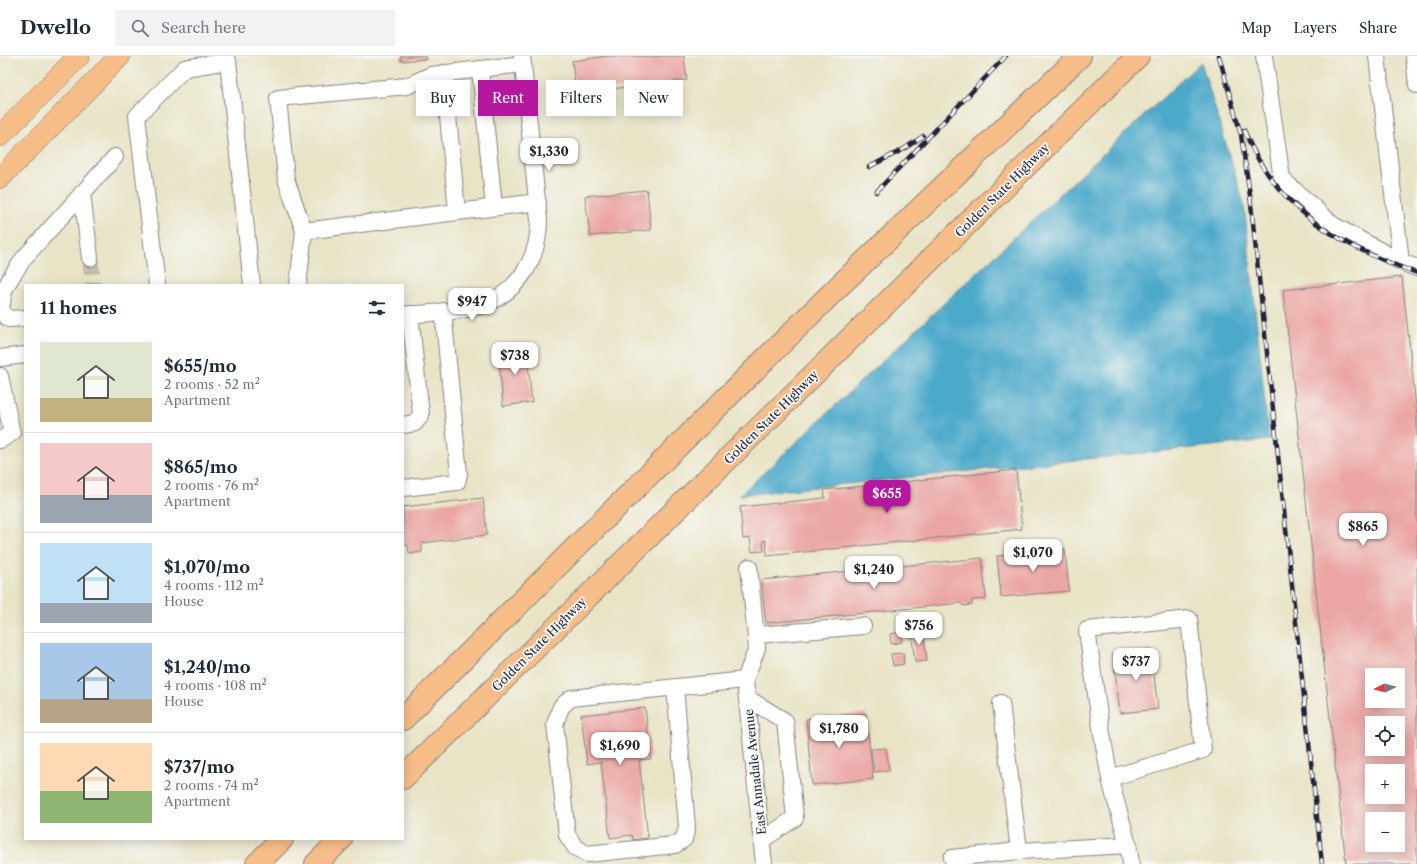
<!DOCTYPE html>
<html lang="en">
<head>
<meta charset="utf-8">
<style>
  body { margin:0; font-family:"Libre Caslon Text",serif; background:#f2f2f3; color:#1f2937; height:100vh; display:flex; flex-direction:column; font-size:15px; white-space:nowrap }
  * { box-sizing:border-box; margin:0 }
  p { font-size:13px; color:#747a83 }
  .icon { flex:none; width:22px; height:22px; fill:none; stroke:currentColor; stroke-width:2; stroke-linecap:round; stroke-linejoin:round }
  .map { position:relative; flex:1; overflow:hidden }
  .details { position:absolute; left:24px; top:228px; width:380px; height:556px; display:flex; flex-direction:column; background:#fff; border-radius:0px; box-shadow:0 2px 10px #0003 }
  .details>* { flex:none }
  .hud { position:absolute; left:416px; top:24px; width:380px; height:36px; display:flex; gap:8px }
  .needle { width:26px; rotate:264deg }
  .tools { position:absolute; left:1365px; top:612px; display:grid; gap:8px }
  .tools a { display:grid; place-items:center; width:40px; height:40px; border-radius:0px; background:#fff; box-shadow:0 2px 10px #0003; font-size:20px }
  .price { position:absolute; translate:-50% -34px; padding:0 9px; border-radius:8px; background:#fff; color:#222; font-size:13px; line-height:26px; filter:drop-shadow(0 1px 2px #0008) }
  .price::after { content:''; position:absolute; left:50%; top:24px; width:12px; height:9px; margin-left:-6px; background:inherit; clip-path:polygon(0 0,100% 0,50% 100%) }
  .price.active { background:#b5179e; color:#fff }
  ul { padding:0; list-style:none }
  li { display:flex; align-items:center; gap:12px; height:100px; padding:0 16px }
  li+li { border-top:1px solid #e0e1e3 }
  li span { display:grid; place-items:center; flex:none; width:112px; height:80px; border-radius:0px; color:#555 }
  li>.icon { margin-inline-start:auto }
  span .icon { width:48px; height:48px; fill:#fffc; stroke-width:1 }
  li b { font-size:17px }
  h2 { display:flex; justify-content:space-between; align-items:center; height:48px; padding:0 16px; font-size:17px }
  .pill { padding:0 14px; border-radius:0px; background:#fff; box-shadow:0 2px 10px #0003; font-size:14px; line-height:36px }
  .pill.active { background:#b5179e; color:#fff }
  header { display:flex; align-items:center; gap:24px; box-sizing:border-box; height:56px; padding:0 20px; background:#fff; border-bottom:1px solid #e0e1e3 }
  header strong { font-size:19px }
  nav { display:flex; gap:22px; margin-inline-start:auto; font-size:14px }
  .search { width:280px; height:36px; background:#f2f2f3; display:flex; align-items:center; gap:10px; box-sizing:border-box; padding:0 14px; border-radius:0px; color:#747a83; font-size:15px }
  .map>svg:first-child { display:block }
  .water { fill:#4ba9ca; stroke:#366682 }
  .building { fill:#eba6a3; fill-rule:evenodd }
  .lines { fill:none; stroke-linecap:round; stroke-linejoin:round }
  .minor-tunnel { stroke:#c1bdaa; stroke-width:16; stroke-dasharray:16 8; stroke-linecap:butt }
  .minor-casing { stroke:#868380; stroke-width:18 }
  .major-casing { stroke:#868380; stroke-width:22 }
  .highway-casing { stroke:#868380; stroke-width:24 }
  .minor { stroke:#fff; stroke-width:16 }
  .major { stroke:#f7bd88; stroke-width:21 }
  .highway { stroke:#f7bd88; stroke-width:22 }
  .rail-casing { stroke:#22223b; stroke-width:4.5 }
  .rail { stroke:#f6f6f2; stroke-width:3; stroke-dasharray:9; stroke-linecap:butt }
  .labels { text-anchor:middle; dominant-baseline:central; stroke-width:3.5; stroke-linejoin:round; paint-order:stroke }
  .street-label { font-size:12px; fill:#22223b; stroke:#f6f6f2 }
</style>
</head>
<body>
<header>
<strong>Dwello</strong>
<div class="search"><svg class="icon" aria-label="search" viewBox="0 0 24 24"><circle cx="10" cy="10" r="6"/><path d="M15 15l6 6"/></svg>Search here</div>
<nav><a>Map</a><a>Layers</a><a>Share</a></nav>
</header>
<div class="map">
<svg width="1417" height="808" viewBox="0 0 1417 808">
  <rect width="100%" height="100%" fill="#f6f6f2"/>
  <filter id="ink" filterUnits="userSpaceOnUse"><feTurbulence type="fractalNoise" baseFrequency=".025" numOctaves="2"/><feDisplacementMap in="SourceGraphic" scale="8" xChannelSelector="R" yChannelSelector="G"/><feConvolveMatrix kernelMatrix="1 2 1 2 8 2 1 2 1" color-interpolation-filters="sRGB"/></filter>
  <filter id="wash" filterUnits="userSpaceOnUse"><feTurbulence type="fractalNoise" baseFrequency=".012" numOctaves="4" result="noise"/><feDisplacementMap in="SourceGraphic" scale="16" xChannelSelector="R" yChannelSelector="G"/><feGaussianBlur stdDeviation="0.9" result="paint"/><feColorMatrix in="noise" values="0 0 0 0 0 0 0 0 0 0 0 0 0 0 0 0 0 1.4 0 .05"/><feComposite in="paint" operator="in"/></filter>
  <g filter="url(#wash)">
    <rect width="100%" height="100%" fill="#e9e4c6"/>
    <polygon class="water" points="1201,6 1244,148 1269,384 740,439"/>
    <g id="blocks">
      <g class="building">
        <polygon points="401,0 426,0 427,3 401,5"/>
        <polygon points="607,0 684,0 687,24 576,37 572,5"/>
        <polygon points="647,134 651,174 590,180 585,140"/>
        <path d="M 1402,221 L 1417,360 L 1417,808 L 1346,808 L 1283,234 ZM 1372,619 L 1398,619 L 1398,645 L 1372,645 ZM 1372,667 L 1398,667 L 1398,693 L 1372,693 ZM 1372,715 L 1398,715 L 1398,741 L 1372,741 ZM 1372,763 L 1398,763 L 1398,789 L 1372,789 Z"/>
        <polygon points="526,290 532,346 503,350 498,293"/>
        <polygon points="1016,414 1022,473 767,500 766,484 763,485 764,495 752,496 750,482 743,483 740,451 825,442 824,434"/>
        <polygon points="483,442 487,479 422,487 422,496 409,498 408,489 403,490 403,451"/>
        <polygon points="1065,493 1069,535 1001,541 997,500"/>
        <polygon points="982,502 986,543 972,544 972,549 963,550 961,547 766,567 761,524"/>
        <polygon points="923,574 927,605 915,606 911,575"/>
        <polygon points="901,576 902,586 891,588 890,578"/>
        <polygon points="1151,594 1158,653 1120,657 1113,598"/>
        <polygon points="903,597 904,608 893,610 891,598"/>
        <polygon points="645,652 651,703 639,704 648,782 633,784 632,779 610,782 601,706 587,708 581,659"/>
        <polygon points="866,657 873,723 812,729 806,663"/>
        <polygon points="886,692 889,714 874,716 871,693"/>
      </g>
    </g>
  </g>
  <g filter="url(#ink)">
    <use href="#blocks" fill-opacity="0" stroke="#868380" stroke-width="1"/>
    <g class="lines">
      <polyline class="minor-tunnel" points="90,202 93,229"/>
      <g class="minor-casing">
        <g id="minor">
          <polyline points="1264,0 1282,123 1333,169 1401,206 1417,212"/>
          <polyline points="1377,0 1401,206"/>
          <polyline points="1414,0 1417,29"/>
          <polyline points="480,13 494,151"/>
          <polyline points="444,17 457,156"/>
          <polyline points="82,137 90,202"/>
          <polyline points="304,175 538,146"/>
          <polyline points="157,229 137,60 185,12 228,5 252,229"/>
          <polyline points="298,229 304,175 286,123 278,42 407,30 431,19 523,8"/>
          <path d="M 403,259 C 427,257 455,257 479,250 C 518,238 539,203 539,164 L 522,0"/>
          <polyline points="25,262 9,263 5,260 1,253 4,235 10,223 24,202 115,101"/>
          <polyline points="0,302 25,299"/>
          <polyline points="0,320 12,377 0,384"/>
          <polyline points="403,369 415,367 421,359 410,258"/>
          <polyline points="403,432 457,426 459,418 443,255"/>
          <polyline points="749,511 757,592 745,624 764,808"/>
          <polyline points="756,579 863,570"/>
          <polyline points="675,631 687,771 684,783 675,789 587,798 575,791 567,779 555,668 561,651 571,642 745,624"/>
          <polyline points="747,642 785,665 795,762 762,784"/>
          <polyline points="1001,647 1019,795"/>
          <path d="M 1110,722 L 1203,694 L 1189,563 L 1087,574 C 1094,623 1100,674 1110,722 C 1116,751 1128,779 1131,808"/>
          <polyline points="952,802 1019,795 1129,789"/>
        </g>
      </g>
      <g class="major-casing">
        <g id="major">
          <polyline points="0,80 79,0"/>
          <polyline points="0,122 120,0"/>
        </g>
      </g>
      <g class="highway-casing">
        <g id="highway">
          <polyline points="403,663 836,233 1080,0"/>
          <polyline points="403,722 1138,0"/>
          <polyline points="257,808 282,783"/>
          <polyline points="316,808 341,783"/>
        </g>
      </g>
      <use href="#minor" class="minor"/>
      <use href="#major" class="major"/>
      <use href="#highway" class="highway"/>
      <g class="rail-casing">
        <g id="rail">
          <polyline points="1219,0 1241,79 1250,139 1322,808"/>
          <path d="M 1244,74 C 1276,154 1340,190 1417,217"/>
          <polyline points="869,111 904,93 923,80"/>
          <polyline points="876,136 1006,0"/>
        </g>
      </g>
      <use href="#rail" class="rail"/>
    </g>
  </g>
  <g class="labels">
    <g class="street-label">
      <text transform="translate(1002 134) rotate(-45)">Golden State Highway</text>
      <text transform="translate(771 361) rotate(-45)">Golden State Highway</text>
      <text transform="translate(539 588) rotate(-45)">Golden State Highway</text>
      <text transform="translate(755 716) rotate(-96)">East Annadale Avenue</text>
    </g>
  </g>
</svg>
<div class="tools">
<a><svg class="needle" viewBox="-14 -14 28 28"><path d="M0-13l5 13h-10z" fill="#e53935"/><path d="M0 13l5-13h-10z" fill="#747a83"/></svg></a>
<a><svg class="icon" aria-label="locate" viewBox="0 0 24 24"><circle cx="12" cy="12" r="6"/><path d="M12 2v4M12 18v4M2 12h4M18 12h4"/></svg></a>
<a>+</a>
<a>−</a>
</div>
<b class="price" style="left:549px;top:116px">$1,330</b>
<b class="price" style="left:472px;top:266px">$947</b>
<b class="price" style="left:515px;top:320px">$738</b>
<b class="price active" style="left:887px;top:458px">$655</b>
<b class="price" style="left:1363px;top:491px">$865</b>
<b class="price" style="left:1033px;top:517px">$1,070</b>
<b class="price" style="left:874px;top:534px">$1,240</b>
<b class="price" style="left:919px;top:590px">$756</b>
<b class="price" style="left:1136px;top:626px">$737</b>
<b class="price" style="left:839px;top:693px">$1,780</b>
<b class="price" style="left:620px;top:710px">$1,690</b>
<div class="hud">
<a class="pill">Buy</a>
<a class="pill active">Rent</a>
<a class="pill">Filters</a>
<a class="pill">New</a>
</div>
<section class="details">
<h2>11 homes<svg class="icon" aria-label="filters" viewBox="0 0 24 24"><path d="M4 7h16M4 17h16"/><circle cx="9" cy="7" r="2"/><circle cx="15" cy="17" r="2"/></svg></h2>
<ul>
<li><span style="background:linear-gradient(#dfe7d0 70%,#c2b280 0)"><svg class="icon" aria-label="home" viewBox="0 0 24 24"><path d="M3 11l9-7 9 7M6 9v11h12V9"/></svg></span><div><b>$655/mo</b><p>2 rooms · 52 m²</p><p>Apartment</p></div></li>
<li><span style="background:linear-gradient(#f6c9c9 65%,#9aa5b1 0)"><svg class="icon" aria-label="home" viewBox="0 0 24 24"><path d="M3 11l9-7 9 7M6 9v11h12V9"/></svg></span><div><b>$865/mo</b><p>2 rooms · 76 m²</p><p>Apartment</p></div></li>
<li><span style="background:linear-gradient(#bfe0f5 75%,#9aa5b1 0)"><svg class="icon" aria-label="home" viewBox="0 0 24 24"><path d="M3 11l9-7 9 7M6 9v11h12V9"/></svg></span><div><b>$1,070/mo</b><p>4 rooms · 112 m²</p><p>House</p></div></li>
<li><span style="background:linear-gradient(#a9c7e8 70%,#b9a48a 0)"><svg class="icon" aria-label="home" viewBox="0 0 24 24"><path d="M3 11l9-7 9 7M6 9v11h12V9"/></svg></span><div><b>$1,240/mo</b><p>4 rooms · 108 m²</p><p>House</p></div></li>
<li><span style="background:linear-gradient(#ffd9b3 60%,#8fb573 0)"><svg class="icon" aria-label="home" viewBox="0 0 24 24"><path d="M3 11l9-7 9 7M6 9v11h12V9"/></svg></span><div><b>$737/mo</b><p>2 rooms · 74 m²</p><p>Apartment</p></div></li>
</ul>
</section>
</div>
</body>
</html>
